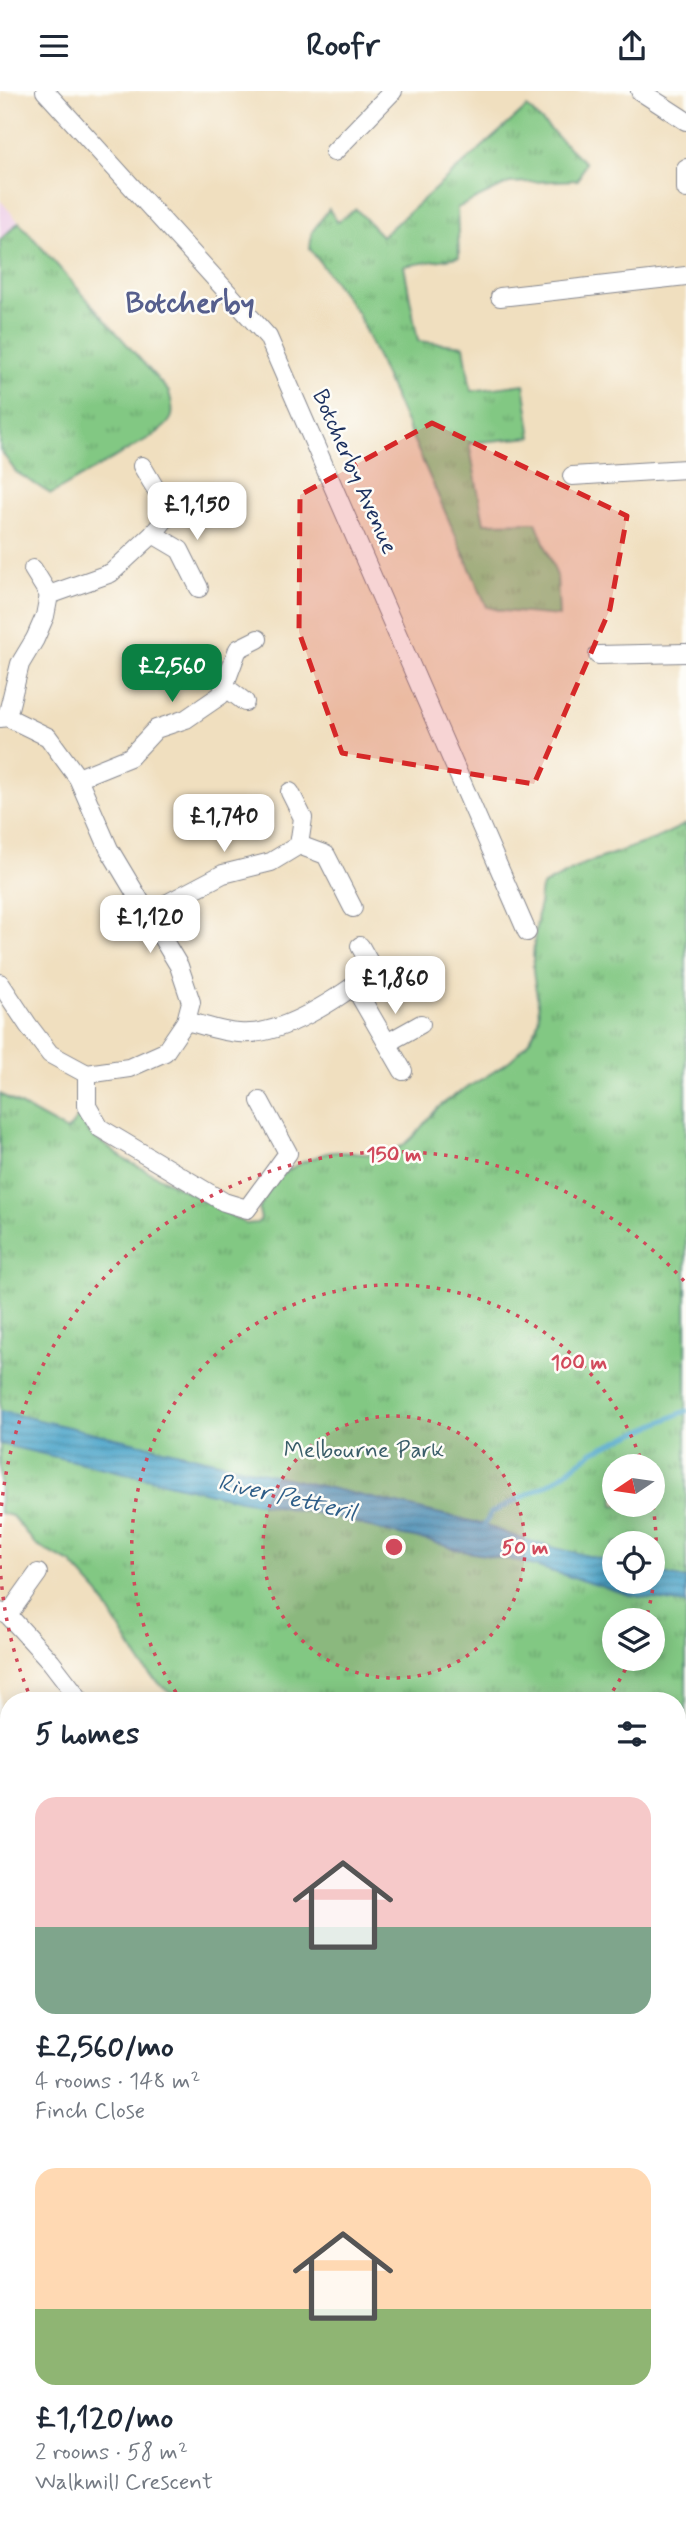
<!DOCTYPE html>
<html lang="en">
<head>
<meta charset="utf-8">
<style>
  body { margin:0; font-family:Mynerve,sans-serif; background:#f6f6f7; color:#1f2937; height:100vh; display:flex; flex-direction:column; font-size:26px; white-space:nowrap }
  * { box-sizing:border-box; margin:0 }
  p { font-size:23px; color:#747a83 }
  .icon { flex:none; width:38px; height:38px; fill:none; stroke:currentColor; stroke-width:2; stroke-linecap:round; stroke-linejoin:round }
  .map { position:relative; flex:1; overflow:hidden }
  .details { position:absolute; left:0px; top:1601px; width:686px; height:842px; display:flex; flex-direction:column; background:#fff; border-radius:28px 28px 0 0; box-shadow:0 4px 18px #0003 }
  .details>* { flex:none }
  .needle { width:46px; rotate:257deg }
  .tools { position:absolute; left:602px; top:1363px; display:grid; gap:14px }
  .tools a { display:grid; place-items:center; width:63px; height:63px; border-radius:50%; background:#fff; box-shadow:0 4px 18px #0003; font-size:35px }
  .price { position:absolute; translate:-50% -60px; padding:0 16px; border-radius:14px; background:#fff; color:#222; font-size:23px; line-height:46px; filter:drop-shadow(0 2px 4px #0008) }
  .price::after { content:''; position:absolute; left:50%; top:42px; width:21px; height:16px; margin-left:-10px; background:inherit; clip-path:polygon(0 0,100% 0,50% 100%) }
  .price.active { background:#0b8043; color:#fff }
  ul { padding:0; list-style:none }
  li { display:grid; align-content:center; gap:14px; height:371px; padding:0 35px }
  li span { display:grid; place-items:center; height:217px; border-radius:21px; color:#555 }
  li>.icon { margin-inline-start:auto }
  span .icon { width:126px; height:126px; fill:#fffc; stroke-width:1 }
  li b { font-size:30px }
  h2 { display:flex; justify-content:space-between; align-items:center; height:84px; padding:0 35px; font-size:30px }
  header { display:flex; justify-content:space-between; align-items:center; height:91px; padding:0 35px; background:#fff; font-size:32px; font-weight:700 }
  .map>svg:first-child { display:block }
  .built { fill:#eed0e8 }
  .grass { fill:#82c883; stroke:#4e7c70; stroke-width:2 }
  .park { fill:url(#park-tufts); stroke:#4e7c70; stroke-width:2; fill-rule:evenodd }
  .water { fill:url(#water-rules); stroke:#346a94; stroke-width:2 }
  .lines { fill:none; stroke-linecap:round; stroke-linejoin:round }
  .stream { stroke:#4da6ca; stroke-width:5 }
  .lane-casing { stroke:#86878e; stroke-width:11 }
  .street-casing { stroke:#86878e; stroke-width:20 }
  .secondary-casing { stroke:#86878e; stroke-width:29 }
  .lane { stroke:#fff; stroke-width:9 }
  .street { stroke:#fff; stroke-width:18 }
  .secondary { stroke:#f9e7c3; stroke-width:26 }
  .marked { fill:#d62828; fill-opacity:0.2; stroke:#d62828; stroke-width:5; stroke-dasharray:14 9; stroke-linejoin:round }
  .ring { fill:none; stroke:#d1495b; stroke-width:3.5; stroke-dasharray:3.5 7 }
  .labels { text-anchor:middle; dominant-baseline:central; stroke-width:5; stroke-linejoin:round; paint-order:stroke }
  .street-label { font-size:23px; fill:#1b2f5e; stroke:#fdfcf7 }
  .park-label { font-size:23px; fill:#3a5d69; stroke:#fdfcf7 }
  .water-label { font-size:24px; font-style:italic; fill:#2f5f89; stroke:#fdfcf7 }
  .district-label { font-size:30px; font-weight:bold; fill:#565f8d; stroke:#fdfcf7 }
  .centre { fill:#d1495b; stroke:#fdfcf7; stroke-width:3.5 }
  .ring-label { font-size:21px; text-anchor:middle; font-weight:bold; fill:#d1495b; stroke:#fdfcf7; stroke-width:5; stroke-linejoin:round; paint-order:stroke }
</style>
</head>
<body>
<header><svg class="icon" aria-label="menu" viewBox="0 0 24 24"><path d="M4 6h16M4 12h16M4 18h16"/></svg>Roofr<svg class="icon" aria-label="share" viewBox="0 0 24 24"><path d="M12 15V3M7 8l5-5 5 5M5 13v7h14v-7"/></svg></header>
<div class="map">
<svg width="686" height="2442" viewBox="0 0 686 2442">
  <defs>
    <pattern id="park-tufts" width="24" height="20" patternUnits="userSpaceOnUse" patternTransform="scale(1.75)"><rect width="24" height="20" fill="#82c883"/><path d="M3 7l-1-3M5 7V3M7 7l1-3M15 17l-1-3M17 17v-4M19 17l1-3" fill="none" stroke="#6aa36e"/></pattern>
    <pattern id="water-rules" width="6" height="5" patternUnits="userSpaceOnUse" patternTransform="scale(1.75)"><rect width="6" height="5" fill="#4da6ca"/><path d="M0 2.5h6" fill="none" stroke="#3f88a7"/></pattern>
  </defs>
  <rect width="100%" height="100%" fill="#fdfcf7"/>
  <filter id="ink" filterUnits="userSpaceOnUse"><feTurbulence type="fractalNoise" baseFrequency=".0143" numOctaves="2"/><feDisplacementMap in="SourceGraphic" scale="14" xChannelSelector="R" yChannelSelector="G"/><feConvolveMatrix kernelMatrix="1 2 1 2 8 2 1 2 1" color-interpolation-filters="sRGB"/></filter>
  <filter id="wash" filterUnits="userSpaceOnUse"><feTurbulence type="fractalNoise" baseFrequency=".00686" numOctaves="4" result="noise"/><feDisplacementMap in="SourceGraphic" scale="28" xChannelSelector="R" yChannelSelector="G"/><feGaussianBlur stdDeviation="1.57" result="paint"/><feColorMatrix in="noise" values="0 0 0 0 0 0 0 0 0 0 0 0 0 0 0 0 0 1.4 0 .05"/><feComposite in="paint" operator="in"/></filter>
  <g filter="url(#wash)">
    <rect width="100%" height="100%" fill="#f0dfbf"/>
    <polygon class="built" points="0,109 19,131 0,149"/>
    <polygon class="grass" points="686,2084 686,2188 677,2183 677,2119"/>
    <g class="park">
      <polygon points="527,16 585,72 578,89 509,92 457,117 459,166 404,175 418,250 464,255 471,300 524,293 532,346 469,352 484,432 536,431 557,485 559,525 503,520 487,516 358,223 310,158 312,141 329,118 337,131 356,118 382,145"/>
      <path d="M 19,131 L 169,301 C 176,325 174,330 154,344 L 51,403 L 16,381 L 0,359 L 0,149 Z"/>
      <path d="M 686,733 L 686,1980 L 677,1979 L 677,1610 L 195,1610 L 187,1605 L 170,1602 L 150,1584 L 139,1570 L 99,1503 L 71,1472 L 37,1455 L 12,1425 L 0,1422 L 0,1003 L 67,1040 L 80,1024 L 88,1042 L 127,1070 L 198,1106 L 246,1133 L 257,1132 L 261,1128 L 259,1119 C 272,1090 284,1077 314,1067 C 322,1063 331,1060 340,1061 C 358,1062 374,1066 392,1060 C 415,1051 421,1033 438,1017 C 468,990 519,977 536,937 C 543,920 534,897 533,879 C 532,857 536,837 539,816 C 540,808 539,803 542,795 L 584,773 L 655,748 ZM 614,1376 L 653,1376 L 653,1414 L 614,1414 ZM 614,1452 L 653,1452 L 653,1491 L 614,1491 ZM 614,1530 L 653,1530 L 653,1568 L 614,1568 Z"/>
      <polygon points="677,2382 686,2387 686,2442 580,2442 584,2434 677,2434"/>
    </g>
    <path class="water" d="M 0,1320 L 483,1433 C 525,1452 570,1460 614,1471 L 614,1491 L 653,1491 L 653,1481 L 686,1488 L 686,1513 L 630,1504 L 518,1470 L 462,1460 L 430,1450 L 394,1443 L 328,1424 L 241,1409 L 0,1353 Z"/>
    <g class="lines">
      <polyline class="stream" points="483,1437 491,1422 554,1390 594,1360 686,1320"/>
    </g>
  </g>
  <g filter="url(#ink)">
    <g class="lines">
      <g class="lane-casing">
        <g id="lane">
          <polyline points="0,1794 9,1803"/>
          <polyline points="0,2110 9,2096"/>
          <polyline points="677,2191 686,2195"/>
          <polyline points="0,2261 9,2264"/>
          <polyline points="677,2374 686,2379"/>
          <polyline points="0,2425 9,2429"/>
          <polyline points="20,2434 39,2442"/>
          <polyline points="222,2434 225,2442"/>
          <polyline points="310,2434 310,2442"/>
          <polyline points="467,2434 480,2442"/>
          <polyline points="326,2442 326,2434"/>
        </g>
      </g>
      <g class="street-casing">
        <g id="street">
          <polyline points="45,0 268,246 527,841"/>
          <polyline points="640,0 686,30"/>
          <polyline points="334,61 393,0"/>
          <polyline points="686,77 686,98"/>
          <polyline points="500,206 686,185"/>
          <polyline points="572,385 686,378"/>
          <polyline points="153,443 180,459 199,497"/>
          <polyline points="33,478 49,504"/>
          <polyline points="598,564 686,562"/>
          <polyline points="224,595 245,611"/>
          <polyline points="7,626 20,573 35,548 45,525 49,504 111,482 153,443 170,422 142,375"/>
          <polyline points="0,627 7,626 48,646 78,687 109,758 179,875 191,911 186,930 165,961 129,977 87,983 50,963 28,934 0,892"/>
          <polyline points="78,687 130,666 156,638 186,628 221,604 238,558 258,548"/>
          <polyline points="299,754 326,764 353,817"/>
          <polyline points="147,823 223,783 271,771 299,754 303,727 290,701"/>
          <polyline points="354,895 403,980"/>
          <path d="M 186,930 C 203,934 222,941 239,942 C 283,946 340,906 374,880 L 360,855"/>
          <polyline points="387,952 421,933"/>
          <polyline points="87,983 87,1015 100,1037 224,1111 247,1118 288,1062 260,1010"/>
          <polyline points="0,1521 8,1524 51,1571 81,1610"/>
          <polyline points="8,1524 38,1482"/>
          <polyline points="0,1961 9,1946"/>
          <polyline points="677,2081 686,2045"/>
          <polyline points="0,2177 9,2181"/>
          <polyline points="0,2343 9,2347"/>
          <polyline points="0,2400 9,2380"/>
          <polyline points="564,2442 568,2434"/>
        </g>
      </g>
      <g class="secondary-casing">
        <g id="secondary">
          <polyline points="0,1899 9,1907"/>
          <polyline points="677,2282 686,2287"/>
        </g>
      </g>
      <use href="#lane" class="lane"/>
      <use href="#street" class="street"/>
      <use href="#secondary" class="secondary"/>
    </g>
  </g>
  <path class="marked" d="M 432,332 L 627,425 L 610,518 L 534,693 L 342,662 L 299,541 L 300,404 Z"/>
  <circle cx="394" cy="1456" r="131" fill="#d1495b" fill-opacity=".12"/>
  <g class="ring">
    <circle cx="394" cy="1456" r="131"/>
    <path d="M630 1569A262 262 0 0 1 606 1610M182 1610A262 262 0 1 1 643 1375M653 1415A262 262 0 0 1 646 1528"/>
    <path d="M32 1610A393 393 0 0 1 684 1190"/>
  </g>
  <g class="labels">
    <g class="street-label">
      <text transform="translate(354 381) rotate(66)">Botcherby Avenue</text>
    </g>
    <g class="park-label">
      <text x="364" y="1360">Melbourne Park</text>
    </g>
    <g class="water-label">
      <text transform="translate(287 1407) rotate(13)">River Petteril</text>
    </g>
    <g class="district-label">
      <text x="190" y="212">Botcherby</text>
    </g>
  </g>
  <circle cx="394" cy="1456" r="10" class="centre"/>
  <g class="ring-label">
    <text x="394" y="1070">150 m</text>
    <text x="579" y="1278">100 m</text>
    <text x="525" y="1463">50 m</text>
  </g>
</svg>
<div class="tools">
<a><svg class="needle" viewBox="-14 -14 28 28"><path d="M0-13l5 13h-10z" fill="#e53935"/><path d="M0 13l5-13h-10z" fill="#747a83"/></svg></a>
<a><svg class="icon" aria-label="locate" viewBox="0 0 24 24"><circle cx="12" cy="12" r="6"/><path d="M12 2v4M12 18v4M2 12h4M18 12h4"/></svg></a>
<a><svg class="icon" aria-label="layers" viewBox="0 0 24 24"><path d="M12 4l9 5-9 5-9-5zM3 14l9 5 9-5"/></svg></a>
</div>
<b class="price" style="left:197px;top:451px">£1,150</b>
<b class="price active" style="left:172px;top:613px">£2,560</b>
<b class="price" style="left:224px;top:763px">£1,740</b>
<b class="price" style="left:150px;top:864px">£1,120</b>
<b class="price" style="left:395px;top:925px">£1,860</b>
<section class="details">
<h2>5 homes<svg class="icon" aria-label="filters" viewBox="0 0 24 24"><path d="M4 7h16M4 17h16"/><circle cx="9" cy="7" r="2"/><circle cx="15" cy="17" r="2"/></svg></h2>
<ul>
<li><span style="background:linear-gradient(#f6c9c9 60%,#7fa58c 0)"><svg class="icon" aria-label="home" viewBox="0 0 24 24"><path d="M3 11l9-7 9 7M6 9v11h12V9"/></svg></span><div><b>£2,560/mo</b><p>4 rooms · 148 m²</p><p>Finch Close</p></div></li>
<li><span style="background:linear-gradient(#ffd9b3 65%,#8fb573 0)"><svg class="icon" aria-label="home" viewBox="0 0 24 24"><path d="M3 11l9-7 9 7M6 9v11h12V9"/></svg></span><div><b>£1,120/mo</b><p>2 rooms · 58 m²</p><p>Walkmill Crescent</p></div></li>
</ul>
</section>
</div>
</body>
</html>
